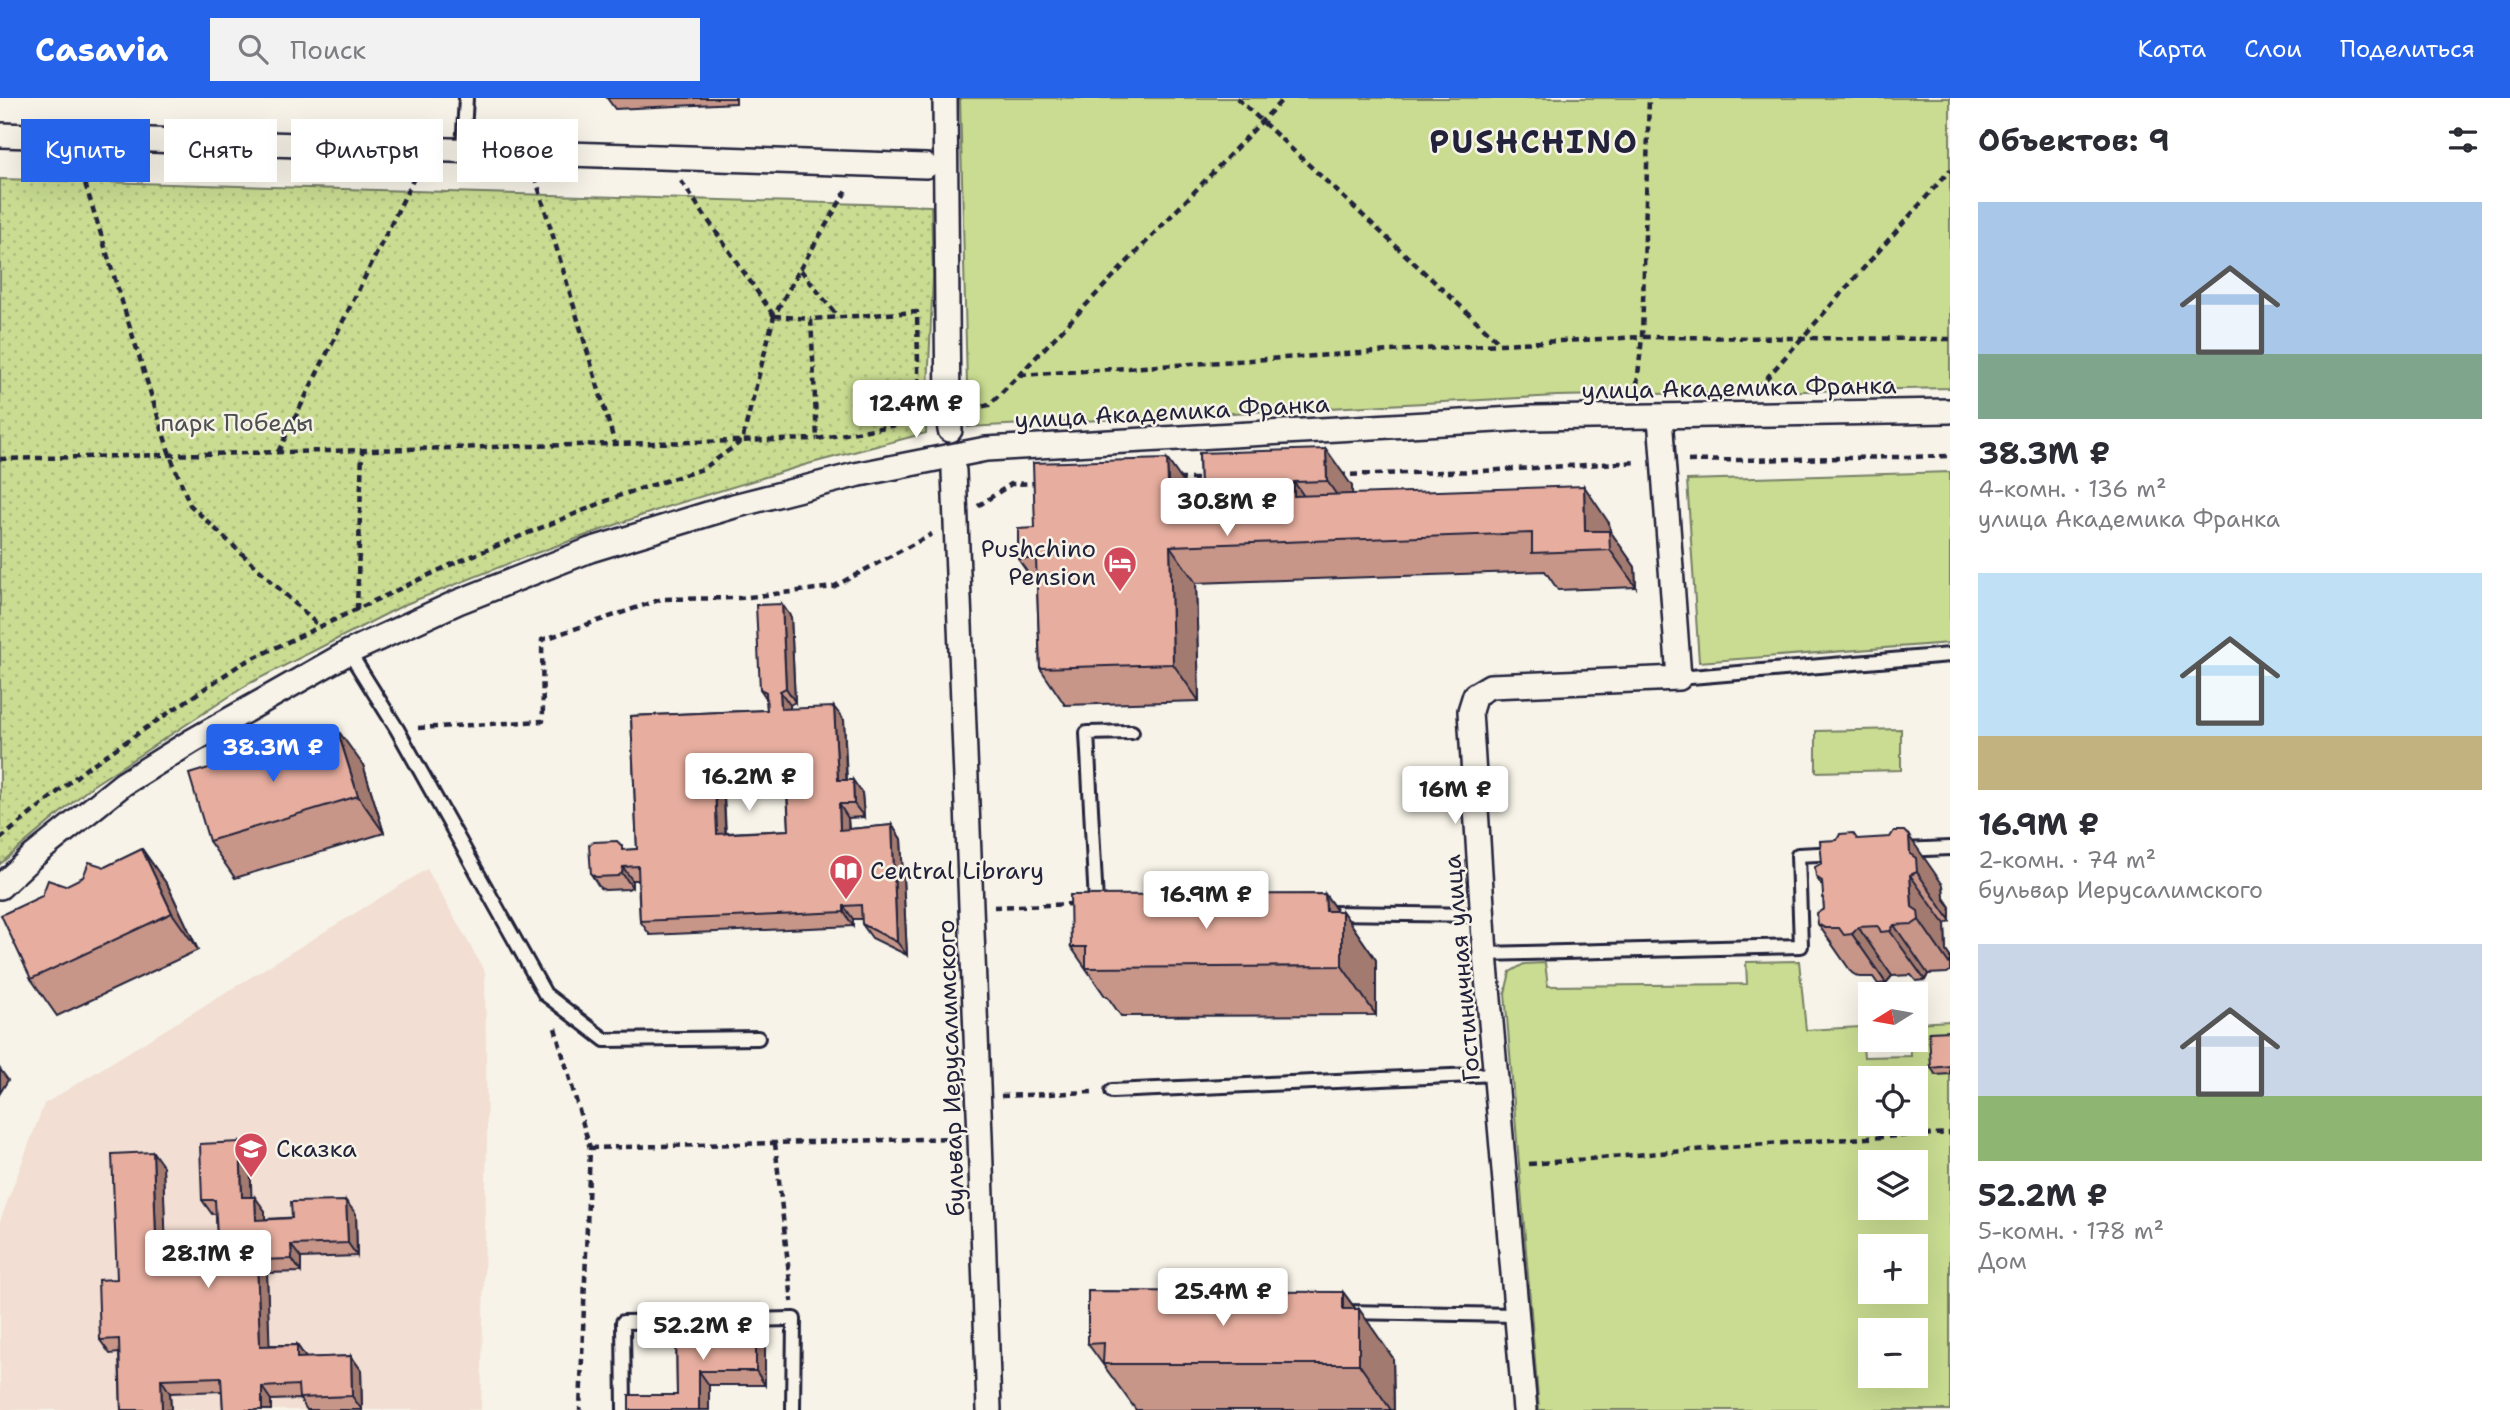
<!DOCTYPE html>
<html lang="ru">
<head>
<meta charset="utf-8">
<style>
  body { margin:0; font-family:"Shantell Sans",sans-serif; background:#f2f2f3; color:#2b2b33; height:100vh; display:flex; flex-direction:column; font-size:26px; white-space:nowrap }
  * { box-sizing:border-box; margin:0 }
  p { font-size:23px; color:#7c7c81 }
  .icon { flex:none; width:38px; height:38px; fill:none; stroke:currentColor; stroke-width:2; stroke-linecap:round; stroke-linejoin:round }
  .map { position:relative; flex:1; overflow:hidden }
  .sheet { display:flex; flex-direction:column; background:#fff; width:560px }
  .sheet>* { flex:none }
  .top-card { position:absolute; left:21px; top:21px; width:665px; height:63px; display:flex; gap:14px }
  .needle { width:46px; rotate:259deg }
  .controls { position:absolute; left:1858px; top:884px; display:grid; gap:14px }
  .controls a { display:grid; place-items:center; width:70px; height:70px; border-radius:0px; background:#fff; box-shadow:0 7px 28px #0002; font-size:35px }
  .price { position:absolute; translate:-50% -60px; padding:0 16px; border-radius:7px; background:#fff; color:#222; font-size:23px; line-height:46px; filter:drop-shadow(0 2px 4px #0008) }
  .price::after { content:''; position:absolute; left:50%; top:42px; width:21px; height:16px; margin-left:-10px; background:inherit; clip-path:polygon(0 0,100% 0,50% 100%) }
  .price.active { background:#2563eb; color:#fff }
  ul { padding:0; list-style:none }
  li { display:grid; align-content:center; gap:14px; height:371px; padding:0 28px }
  li span { display:grid; place-items:center; height:217px; border-radius:0px; color:#555 }
  li>.icon { margin-inline-start:auto }
  span .icon { width:126px; height:126px; fill:#fffc; stroke-width:1 }
  li b { font-size:30px }
  h2 { display:flex; justify-content:space-between; align-items:center; height:84px; padding:0 28px; font-size:30px }
  .tag { padding:0 24px; border-radius:0px; background:#fff; box-shadow:0 7px 28px #0002; font-size:24px; line-height:63px }
  .tag.active { background:#2563eb; color:#fff }
  header { display:flex; align-items:center; gap:42px; box-sizing:border-box; height:98px; padding:0 35px; background:#2563eb; color:#fff }
  header strong { font-size:33px }
  nav { display:flex; gap:38px; margin-inline-start:auto; font-size:24px }
  .search { width:490px; height:63px; background:#f2f2f3; display:flex; align-items:center; gap:18px; box-sizing:border-box; padding:0 24px; border-radius:0px; color:#7c7c81; font-size:26px }
  main { display:flex; flex:1; min-height:0 }
  .map>svg:first-child { display:block }
  .built { fill:#f2ded2 }
  .grass { fill:#c9dc91; stroke:#767f66; stroke-width:2; fill-rule:evenodd }
  .park { fill:url(#park-dots); stroke:#767f66; stroke-width:2 }
  .lines { fill:none; stroke-linecap:round; stroke-linejoin:round }
  .lane-casing { stroke:#22223b; stroke-width:18 }
  .street-casing { stroke:#22223b; stroke-width:28 }
  .path { stroke:#22223b; stroke-width:4.5; stroke-dasharray:7 5; stroke-linecap:butt }
  .lane { stroke:#f7f3e8; stroke-width:12 }
  .street { stroke:#f7f3e8; stroke-width:23 }
  .wall { fill:#c79689; stroke:#22223b; stroke-width:2; fill-rule:evenodd }
  .shaded-wall { fill:#a27a6f; stroke:#22223b; stroke-width:2 }
  .building { fill:#e7ae9f; stroke:#22223b; stroke-width:2; fill-rule:evenodd }
  .labels { text-anchor:middle; dominant-baseline:central; stroke-width:5; stroke-linejoin:round; paint-order:stroke }
  .street-label { font-size:24px; fill:#22223b; stroke:#f7f3e8 }
  .park-label { font-size:24px; fill:#4c5050; stroke:#f7f3e8 }
  .poi-label { font-size:24px; fill:#22223b; stroke:#f7f3e8; text-anchor:start }
  .district-label { font-size:32px; font-weight:bold; letter-spacing:2px; fill:#22223b; stroke:#f7f3e8 }
</style>
</head>
<body>
<header>
<strong>Casavia</strong>
<div class="search"><svg class="icon" aria-label="search" viewBox="0 0 24 24"><circle cx="10" cy="10" r="6"/><path d="M15 15l6 6"/></svg>Поиск</div>
<nav><a>Карта</a><a>Слои</a><a>Поделиться</a></nav>
</header>
<main>
<div class="map">
<svg width="1950" height="1312" viewBox="0 0 1950 1312">
  <defs>
    <pattern id="park-dots" width="8" height="8" patternUnits="userSpaceOnUse" patternTransform="scale(1.75)"><rect width="8" height="8" fill="#c9dc91"/><path d="M2 2h.1M6 6h.1" fill="none" stroke="#acbc7e" stroke-width="1.8" stroke-linecap="round"/></pattern>
  </defs>
  <rect width="100%" height="100%" fill="#f7f3e8"/>
  <filter id="ink" filterUnits="userSpaceOnUse"><feTurbulence type="fractalNoise" baseFrequency=".0143" numOctaves="2"/><feDisplacementMap in="SourceGraphic" scale="14" xChannelSelector="R" yChannelSelector="G"/><feConvolveMatrix kernelMatrix="1 2 1 2 8 2 1 2 1" color-interpolation-filters="sRGB"/></filter>
  <g filter="url(#ink)">
    <polygon class="built" points="427,771 485,874 487,1039 481,1312 0,1312 0,1123 44,1006"/>
    <g class="grass">
      <polygon points="960,0 1950,0 1950,290 1557,298 968,329"/>
      <polygon points="1950,374 1950,545 1699,564 1687,382"/>
      <polygon points="1901,631 1901,672 1816,674 1816,633"/>
      <path d="M 1799,863 L 1806,932 L 1861,929 L 1864,959 L 1911,958 L 1910,942 L 1916,942 L 1916,925 L 1950,923 L 1950,1312 L 1539,1312 L 1505,895 L 1510,874 L 1524,866 L 1545,865 L 1548,888 L 1747,886 L 1746,864 ZM 1871,980 L 1916,980 L 1916,1026 L 1871,1026 ZM 1871,1064 L 1916,1064 L 1916,1110 L 1871,1110 ZM 1871,1148 L 1916,1148 L 1916,1194 L 1871,1194 ZM 1871,1232 L 1916,1232 L 1916,1278 L 1871,1278 Z"/>
    </g>
    <polygon class="park" points="0,81 931,108 933,178 926,335 808,366 663,410 525,459 406,506 250,585 92,688 0,766"/>
    <g class="lines">
      <g class="lane-casing">
        <g id="lane">
          <polyline points="463,51 466,0"/>
          <polyline points="349,554 397,631 545,896 605,942 758,940"/>
          <polyline points="1679,580 1950,557"/>
          <polyline points="1902,752 1950,750"/>
          <polyline points="1105,807 1096,805 1087,635 1132,634"/>
          <polyline points="1329,815 1483,817"/>
          <polyline points="1485,856 1801,848 1798,757 1838,755"/>
          <polyline points="1112,993 1496,976"/>
          <polyline points="1345,1214 1516,1217"/>
          <polyline points="624,1312 623,1224 794,1221 793,1312"/>
        </g>
      </g>
      <g class="street-casing">
        <g id="street">
          <polyline points="945,0 948,316 950,332"/>
          <polyline points="0,37 926,68"/>
          <polyline points="954,373 980,1039 989,1312"/>
          <polyline points="0,789 32,759 123,686 192,643 349,554 458,504 590,452 734,408 855,377 986,351 1532,320 1950,313"/>
          <polyline points="1525,1312 1485,856 1470,613 1475,597 1490,588 1679,580 1660,319"/>
        </g>
      </g>
      <g class="path">
        <polyline points="1237,0 1500,245"/>
        <polyline points="78,63 170,357 190,407 320,529"/>
        <polyline points="535,78 615,346"/>
        <polyline points="681,83 774,218"/>
        <polyline points="800,171 848,90"/>
        <polyline points="774,218 811,221"/>
        <polyline points="1020,277 1500,246 1642,239 1950,241"/>
        <polyline points="1637,287 1642,239 1649,0"/>
        <polyline points="1758,290 1950,72"/>
        <polyline points="971,311 989,307 1019,277 1284,0"/>
        <polyline points="919,323 917,214 811,221 817,341 919,323 925,321"/>
        <polyline points="278,354 416,76"/>
        <polyline points="0,361 817,341"/>
        <polyline points="1688,363 1950,358"/>
        <polyline points="1339,377 1481,373 1638,364"/>
        <polyline points="1178,381 1204,381"/>
        <polyline points="978,408 1011,386 1040,385"/>
        <polyline points="357,512 362,352"/>
        <polyline points="418,630 543,623 542,542 662,501 740,500 833,489 932,436"/>
        <polyline points="0,741 87,670 241,566 450,467 621,397 703,371 742,343 774,218 800,171 838,219"/>
        <polyline points="994,809 1076,806"/>
        <polyline points="555,930 590,1050 580,1312"/>
        <polyline points="1001,998 1093,994"/>
        <polyline points="775,1045 792,1204"/>
        <polyline points="590,1050 956,1040"/>
        <polyline points="1529,1066 1766,1046 1950,1035"/>
      </g>
      <use href="#lane" class="lane"/>
      <use href="#street" class="street"/>
    </g>
    <g class="wall">
      <polygon points="607,0 736,0 736,5 615,11"/>
      <polygon points="1199,355 1352,388 1352,396 1609,425 1610,433 1635,469 1636,489 1558,492 1545,473 1196,485 1199,603 1065,607 1040,570 1037,488 1018,461 1035,430 1193,398 1193,408 1214,407 1200,387"/>
      <path d="M 791,519 L 795,604 L 790,607 L 790,611 L 844,622 L 847,682 L 862,695 L 864,719 L 848,720 L 849,731 L 892,727 L 901,741 L 907,857 L 872,840 L 862,826 L 862,821 L 853,821 L 853,828 L 650,837 L 640,823 L 638,782 L 632,782 L 632,789 L 628,791 L 605,792 L 600,790 L 591,776 L 625,752 L 637,751 L 631,618 L 767,612 L 766,600 L 760,591 ZM 786,676 L 789,732 L 726,735 L 723,679 Z"/>
      <polygon points="299,642 363,667 384,735 235,780 209,743 232,663"/>
      <polygon points="1857,741 1943,787 1944,800 1950,809 1950,823 1945,826 1946,853 1950,859 1950,873 1947,875 1928,876 1925,882 1916,883 1911,877 1892,878 1886,885 1878,886 1873,879 1859,879 1852,875 1818,826 1824,811 1823,789 1816,779 1822,765"/>
      <polygon points="142,751 168,788 198,852 57,918 31,881 105,769"/>
      <polygon points="1325,796 1337,813 1342,813 1376,862 1376,917 1121,918 1107,898 1105,898 1071,849"/>
      <polygon points="1950,933 1950,976 1936,977 1931,970"/>
      <polygon points="240,1044 250,1058 251,1099 265,1113 265,1121 356,1116 357,1158 301,1160 301,1174 267,1175 269,1247 297,1247 306,1260 351,1258 361,1272 362,1312 307,1312 300,1301 271,1302 271,1312 223,1312 222,1293 170,1295 171,1312 121,1312 119,1255 110,1256 100,1242 117,1181 163,1068 165,1140 217,1138 216,1116 212,1116 202,1102"/>
      <polygon points="1343,1194 1393,1260 1394,1312 1136,1312 1088,1246"/>
      <polygon points="676,1226 756,1226 765,1239 765,1287 709,1287 709,1312 629,1312 677,1297"/>
    </g>
    <g class="shaded-wall">
      <polygon points="1326,351 1352,388 1353,420 1327,383"/>
      <polygon points="1167,361 1193,398 1194,445 1169,409"/>
      <polygon points="1294,384 1320,421 1294,398"/>
      <polygon points="1584,388 1609,425 1610,433 1635,469 1636,489 1610,452 1585,433"/>
      <polygon points="1170,448 1196,485 1199,603 1173,566"/>
      <polygon points="782,506 791,519 795,604 786,590"/>
      <polygon points="780,593 790,607 791,625 781,611"/>
      <polygon points="834,609 844,622 847,696 838,682"/>
      <polygon points="337,631 363,667 384,735 358,698"/>
      <polygon points="714,665 723,679 726,749 717,736"/>
      <polygon points="853,682 862,695 864,719 854,706"/>
      <polygon points="839,706 848,720 849,745 840,732"/>
      <polygon points="892,727 901,741 907,857 897,844"/>
      <polygon points="1909,738 1943,787 1944,800 1950,809 1950,822 1917,774 1910,756"/>
      <polygon points="142,751 168,788 198,852 172,815"/>
      <polygon points="623,769 632,782 632,789 622,775"/>
      <polygon points="1910,777 1945,826 1946,853 1950,859 1950,867 1919,822 1912,809"/>
      <polygon points="1325,796 1342,820 1342,813 1376,862 1376,917 1342,868 1326,813"/>
      <polygon points="844,808 853,821 853,828 844,814"/>
      <polygon points="1894,827 1928,876 1925,882 1890,833"/>
      <polygon points="1858,829 1892,878 1886,885 1852,836"/>
      <polygon points="0,971 8,982 0,995"/>
      <polygon points="240,1044 250,1058 252,1113 242,1099"/>
      <polygon points="153,1054 163,1068 166,1154 156,1140"/>
      <polygon points="255,1099 265,1113 265,1135 256,1122"/>
      <polygon points="346,1103 356,1116 357,1158 348,1145"/>
      <polygon points="291,1147 301,1160 301,1174 292,1161"/>
      <polygon points="257,1162 267,1175 270,1261 260,1248"/>
      <polygon points="1343,1194 1359,1216 1359,1211 1393,1260 1394,1312 1391,1312 1359,1266 1343,1211"/>
      <polygon points="756,1226 765,1239 765,1287 756,1273"/>
      <polygon points="297,1247 306,1260 297,1260"/>
      <polygon points="351,1258 361,1272 362,1312 352,1298"/>
      <polygon points="699,1273 709,1287 709,1312 699,1312"/>
      <polygon points="161,1281 170,1295 171,1312 162,1312"/>
      <polygon points="262,1289 271,1302 271,1312 262,1312"/>
    </g>
    <g class="building">
      <polygon points="1326,351 1327,383 1294,384 1294,398 1584,388 1585,433 1609,433 1610,452 1532,455 1532,435 1170,448 1173,566 1040,570 1036,461 1018,461 1018,431 1035,430 1033,365 1167,361 1169,409 1221,407 1221,401 1253,400 1253,385 1200,387 1199,355"/>
      <path d="M 782,506 L 786,590 L 780,593 L 781,611 L 834,609 L 838,682 L 853,682 L 854,706 L 839,706 L 840,732 L 892,727 L 897,844 L 862,826 L 861,807 L 844,808 L 844,814 L 640,823 L 638,768 L 623,769 L 622,775 L 618,778 L 596,779 L 591,776 L 589,747 L 594,744 L 617,743 L 622,748 L 622,752 L 637,751 L 631,618 L 767,612 L 766,594 L 760,591 L 756,507 ZM 786,662 L 789,732 L 717,736 L 714,665 Z"/>
      <polygon points="337,631 358,698 209,743 189,676 232,663 240,648 256,655 275,650 283,635 299,642"/>
      <polygon points="1894,733 1904,733 1909,738 1910,756 1916,760 1917,774 1910,777 1912,809 1918,813 1919,822 1913,826 1894,827 1890,833 1881,834 1878,828 1858,829 1852,836 1844,837 1839,830 1825,830 1818,826 1817,815 1824,811 1822,783 1816,779 1815,769 1822,765 1820,743 1837,742 1840,736 1853,735 1857,741 1890,739"/>
      <polygon points="142,751 172,815 31,881 1,817 42,798 48,782 65,788 83,779 89,764 105,769"/>
      <polygon points="1325,796 1326,813 1342,813 1342,868 1086,870 1086,849 1071,849 1070,797"/>
      <polygon points="1950,933 1950,968 1931,970 1929,934"/>
      <polygon points="240,1044 242,1099 255,1099 256,1122 292,1120 291,1104 346,1103 348,1145 291,1147 292,1161 257,1162 260,1248 297,1247 297,1260 351,1258 352,1298 299,1300 298,1287 262,1289 262,1312 223,1312 221,1279 161,1281 162,1312 121,1312 119,1241 100,1242 98,1182 117,1181 112,1056 153,1054 156,1140 217,1138 215,1102 202,1102 200,1046"/>
      <polygon points="1088,1193 1343,1194 1343,1211 1359,1211 1359,1266 1103,1266 1104,1245 1088,1246"/>
      <polygon points="676,1226 756,1226 756,1273 699,1273 699,1312 629,1312 629,1297 677,1297"/>
    </g>
  </g>
  <defs>
    <g id="hotel-pin" transform="scale(1.75)"><path d="M0 17L-7.5 6A9.5 9.5 0 1 1 7.5 6Z" fill="#d1495b" stroke="#f7f3e8"/><path d="M-6-4.5h1.5V1H6V5H4.5V3h-9V5H-6ZM-4 0a1.8 1.8 0 1 1 3.6 0ZM.5 0V-2.5h3Q6-2.5 6 0Z" fill="#fff"/></g>
    <g id="library-pin" transform="scale(1.75)"><path d="M0 17L-7.5 6A9.5 9.5 0 1 1 7.5 6Z" fill="#d1495b" stroke="#f7f3e8"/><path d="M-6-4Q-3-5.5-.7-3.5V5Q-3 3-6 4ZM6-4Q3-5.5 .7-3.5V5Q3 3 6 4Z" fill="#fff"/></g>
    <g id="school-pin" transform="scale(1.75)"><path d="M0 17L-7.5 6A9.5 9.5 0 1 1 7.5 6Z" fill="#d1495b" stroke="#f7f3e8"/><path d="M0-5L7-2L0 1L-7-2ZM-4 1L0 2.5L4 1V4Q0 6-4 4Z" fill="#fff"/></g>
  </defs>
  <g fill-rule="evenodd">
    <use href="#hotel-pin" x="1120" y="465"/>
    <use href="#library-pin" x="846" y="773"/>
    <use href="#school-pin" x="251" y="1051"/>
  </g>
  <g class="labels">
    <g class="street-label">
      <text transform="translate(1739 290) rotate(-1)">улица Академика Франка</text>
      <text transform="translate(1172 314) rotate(-3)">улица Академика Франка</text>
      <text transform="translate(1462 870) rotate(-95)">Гостиничная улица</text>
      <text transform="translate(951 970) rotate(-92)">бульвар Иерусалимского</text>
    </g>
    <g class="park-label">
      <text x="237" y="325">парк Победы</text>
    </g>
    <g class="poi-label">
      <text x="1096" y="451" text-anchor="end">Pushchino<tspan x="1096" dy="28">Pension</tspan></text>
      <text x="870" y="773">Central Library</text>
      <text x="276" y="1051">Сказка</text>
    </g>
    <g class="district-label">
      <text x="1534" y="43">PUSHCHINO</text>
    </g>
  </g>
</svg>
<div class="controls">
<a><svg class="needle" viewBox="-14 -14 28 28"><path d="M0-13l5 13h-10z" fill="#e53935"/><path d="M0 13l5-13h-10z" fill="#7c7c81"/></svg></a>
<a><svg class="icon" aria-label="locate" viewBox="0 0 24 24"><circle cx="12" cy="12" r="6"/><path d="M12 2v4M12 18v4M2 12h4M18 12h4"/></svg></a>
<a><svg class="icon" aria-label="layers" viewBox="0 0 24 24"><path d="M12 4l9 5-9 5-9-5zM3 14l9 5 9-5"/></svg></a>
<a>+</a>
<a>−</a>
</div>
<b class="price" style="left:916px;top:342px">12.4M ₽</b>
<b class="price" style="left:1227px;top:440px">30.8M ₽</b>
<b class="price active" style="left:273px;top:686px">38.3M ₽</b>
<b class="price" style="left:749px;top:715px">16.2M ₽</b>
<b class="price" style="left:1455px;top:728px">16M ₽</b>
<b class="price" style="left:1206px;top:833px">16.9M ₽</b>
<b class="price" style="left:208px;top:1192px">28.1M ₽</b>
<b class="price" style="left:1223px;top:1230px">25.4M ₽</b>
<b class="price" style="left:703px;top:1264px">52.2M ₽</b>
<div class="top-card">
<a class="tag active">Купить</a>
<a class="tag">Снять</a>
<a class="tag">Фильтры</a>
<a class="tag">Новое</a>
</div>
</div>
<section class="sheet">
<h2>Объектов: 9<svg class="icon" aria-label="filters" viewBox="0 0 24 24"><path d="M4 7h16M4 17h16"/><circle cx="9" cy="7" r="2"/><circle cx="15" cy="17" r="2"/></svg></h2>
<ul>
<li><span style="background:linear-gradient(#a9c7e8 70%,#7fa58c 0)"><svg class="icon" aria-label="home" viewBox="0 0 24 24"><path d="M3 11l9-7 9 7M6 9v11h12V9"/></svg></span><div><b>38.3M ₽</b><p>4-комн. · 136 m²</p><p>улица Академика Франка</p></div></li>
<li><span style="background:linear-gradient(#bfe0f5 75%,#c2b280 0)"><svg class="icon" aria-label="home" viewBox="0 0 24 24"><path d="M3 11l9-7 9 7M6 9v11h12V9"/></svg></span><div><b>16.9M ₽</b><p>2-комн. · 74 m²</p><p>бульвар Иерусалимского</p></div></li>
<li><span style="background:linear-gradient(#c9d6e8 70%,#8fb573 0)"><svg class="icon" aria-label="home" viewBox="0 0 24 24"><path d="M3 11l9-7 9 7M6 9v11h12V9"/></svg></span><div><b>52.2M ₽</b><p>5-комн. · 178 m²</p><p>Дом</p></div></li>
</ul>
</section>
</main>
</body>
</html>
